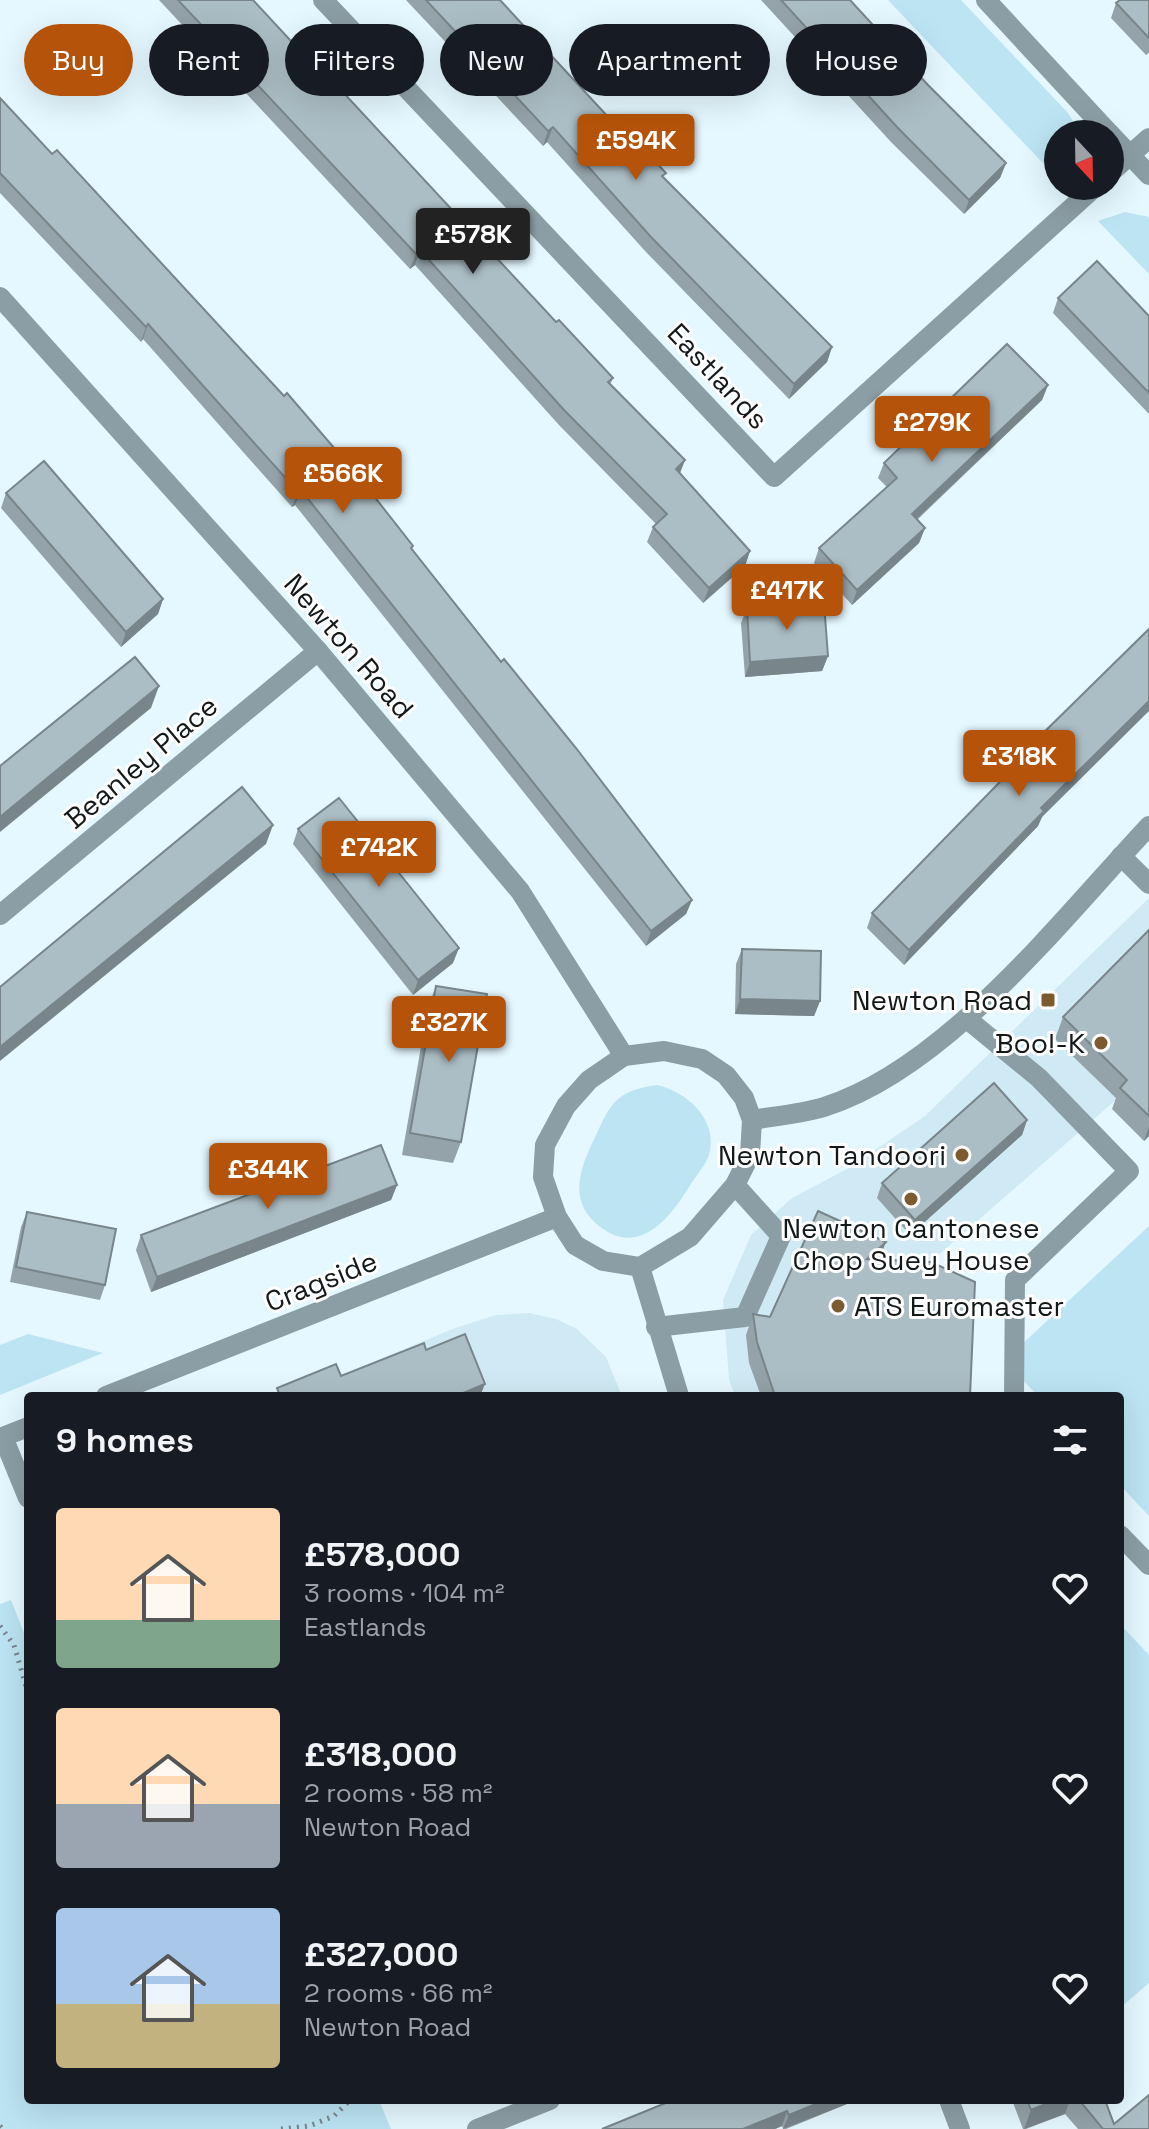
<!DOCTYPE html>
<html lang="en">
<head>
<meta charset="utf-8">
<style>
  body { margin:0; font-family:"Space Grotesk",sans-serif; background:#242831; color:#f1f3f6; height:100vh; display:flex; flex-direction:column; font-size:30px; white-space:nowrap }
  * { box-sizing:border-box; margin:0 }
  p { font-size:26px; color:#9ea1a6 }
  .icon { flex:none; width:44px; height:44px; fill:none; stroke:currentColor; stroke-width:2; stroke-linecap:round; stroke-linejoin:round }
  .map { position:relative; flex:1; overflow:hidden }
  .panel { position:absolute; left:24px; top:1392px; width:1100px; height:712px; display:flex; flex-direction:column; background:#171b24; border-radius:8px; box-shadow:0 8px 32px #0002 }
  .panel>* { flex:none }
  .banner { position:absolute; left:24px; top:24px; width:1102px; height:72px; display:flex; gap:16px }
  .needle { width:52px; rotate:158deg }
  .tools { position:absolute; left:1044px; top:120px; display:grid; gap:16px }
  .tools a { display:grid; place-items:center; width:80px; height:80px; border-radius:50%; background:#171b24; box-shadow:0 8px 32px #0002; font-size:40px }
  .price { position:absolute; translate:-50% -68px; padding:0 18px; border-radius:8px; background:#b45309; color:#fff; font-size:26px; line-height:52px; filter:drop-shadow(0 2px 4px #0008) }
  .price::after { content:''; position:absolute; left:50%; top:48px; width:24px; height:18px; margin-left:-12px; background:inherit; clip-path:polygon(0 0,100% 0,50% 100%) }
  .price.selected { background:#222; color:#fff }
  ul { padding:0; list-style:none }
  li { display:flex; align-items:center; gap:24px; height:200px; padding:0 32px }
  li span { display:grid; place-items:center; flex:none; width:224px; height:160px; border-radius:8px; color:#555 }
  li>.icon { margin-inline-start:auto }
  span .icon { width:96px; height:96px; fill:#fffc; stroke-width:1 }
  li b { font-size:34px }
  h2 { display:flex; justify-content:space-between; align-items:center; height:96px; padding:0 32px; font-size:34px }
  .tag { padding:0 28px; border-radius:36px; background:#171b24; box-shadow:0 8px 32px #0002; font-size:28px; line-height:72px }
  .tag.selected { background:#b45309; color:#fff }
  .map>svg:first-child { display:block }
  .built { fill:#cfeaf4 }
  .green { fill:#bce4f2 }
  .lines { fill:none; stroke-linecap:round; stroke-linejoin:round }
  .path { stroke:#79868b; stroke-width:5; stroke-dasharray:2 6; stroke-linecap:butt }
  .minor { stroke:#8c9ea5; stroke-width:20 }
  .wall { fill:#94a3a9 }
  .shaded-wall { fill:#78858a }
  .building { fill:#acbec5; stroke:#78858a; stroke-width:2 }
  .poi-dot { fill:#7c5b31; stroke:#fff; stroke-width:3 }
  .labels { text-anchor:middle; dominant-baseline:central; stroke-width:6; stroke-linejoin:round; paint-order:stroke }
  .street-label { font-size:28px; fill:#12191b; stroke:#fff }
  .poi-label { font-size:28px; fill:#12191b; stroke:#fff; text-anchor:end }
</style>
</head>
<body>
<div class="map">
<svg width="1149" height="2129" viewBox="0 0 1149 2129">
  <rect width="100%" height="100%" fill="#e5f8ff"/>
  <g class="built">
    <polygon points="1149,898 1149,1071 912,1278 895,1396 735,1396 729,1379 723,1300 751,1235 792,1198 847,1169 925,1116"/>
    <polygon points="529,1313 556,1319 577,1329 606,1357 622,1396 291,1396 455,1328 496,1315"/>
  </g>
  <g class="green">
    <polygon points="888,0 961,0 1068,113 1081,134 1058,134 1058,179"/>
    <polygon points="1125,212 1149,217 1149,274 1098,221"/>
    <path d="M 657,1085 C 687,1092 719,1120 709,1155 C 705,1166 695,1177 689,1187 C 670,1218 638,1259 598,1225 C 565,1198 583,1162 598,1131 C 604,1118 610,1104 622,1096 C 633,1089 644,1087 657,1085 Z"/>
    <polygon points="1149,1226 1149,1516 1120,1485 1120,1396 1038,1396 1021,1378 1019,1347"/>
    <polygon points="28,1334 103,1353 0,1395 0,1345"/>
    <polygon points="11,1600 28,1643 28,2100 379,2100 391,2129 0,2129 0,1604"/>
    <polygon points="1120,1624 1149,1655 1149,1983 1120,2008"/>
  </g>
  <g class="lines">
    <g class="path">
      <polyline points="0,1626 14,1645 28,1693"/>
      <polyline points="0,2126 3,2129"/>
      <polyline points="281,2129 309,2126 334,2116 350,2100"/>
    </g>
    <g class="minor">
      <polyline points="323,0 774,477 1096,186"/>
      <polyline points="986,0 1110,134"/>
      <polyline points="1110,134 1149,175"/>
      <polyline points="1110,173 1149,138"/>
      <polyline points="0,297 318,651 520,891 624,1056"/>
      <polyline points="1121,856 1149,884"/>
      <polyline points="0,915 318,651"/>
      <polyline points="967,1019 1039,1078 1129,1171 1015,1280 1014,1396"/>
      <polygon points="664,1051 702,1059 726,1075 744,1098 752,1120 750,1155 735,1185 690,1237 640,1267 603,1261 575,1245 557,1217 543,1177 545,1145 566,1106 589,1080 624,1056"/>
      <path d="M 752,1120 C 775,1116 801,1114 824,1107 C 946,1069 1063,918 1149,826"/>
      <polyline points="640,1267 679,1396"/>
      <polyline points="656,1327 745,1317 781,1236 735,1185"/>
      <polyline points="106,1396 557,1217"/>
      <polyline points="3,1437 28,1498"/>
      <polyline points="0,1438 28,1427"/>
      <polyline points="1120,1535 1149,1565"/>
      <polyline points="949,2100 960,2129"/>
      <polyline points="477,2129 550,2100"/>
    </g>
  </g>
  <g class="wall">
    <polygon points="159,0 253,0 556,322 613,378 610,385 685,460 680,473 750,551 745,566 703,603 647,542 653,527 656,524 559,425 415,265 410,269"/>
    <polygon points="406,0 500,0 664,178 832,347 827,362 789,399 646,252 547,142 543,146"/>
    <polygon points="761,0 850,0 928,85 1006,163 1000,178 964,214 891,142"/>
    <polygon points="1149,0 1149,53 1146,55 1111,18 1116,3"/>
    <polygon points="0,98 412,549 692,900 686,914 646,946 295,505 292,507 143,339 141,342 0,193"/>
    <polygon points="1058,298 1149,316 1149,414 1053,313"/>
    <polygon points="1048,385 1042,400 917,520 925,528 919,543 852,605 814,563 819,548 887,487 878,478 884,463"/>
    <polygon points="6,493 163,599 158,614 121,647 1,508"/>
    <polygon points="747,608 828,656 822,671 745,677 741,623"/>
    <polygon points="1149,629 1042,817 1038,826 904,965 867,928 872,913 1024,757 1028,748"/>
    <polygon points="298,829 453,963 413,995 293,844"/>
    <polygon points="1149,930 1149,1136 1144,1141 1112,1109 1116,1098 1055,1039 1063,1017"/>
    <polygon points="742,949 820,1001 814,1016 735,1014 736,964"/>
    <polygon points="436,986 461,1142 453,1163 402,1155 428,1007"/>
    <polygon points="1027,1120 1022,1135 910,1235 877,1198 882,1183"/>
    <polygon points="397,1185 391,1200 151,1292 136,1250 141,1235"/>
    <polygon points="27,1212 105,1285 100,1300 10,1282 21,1227"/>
    <polygon points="879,1260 970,1396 761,1396 749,1363 746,1335 753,1314 770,1317"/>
    <polygon points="857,2100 786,2129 783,2129 782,2126 775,2129 602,2129"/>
    <polygon points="1012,2100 1105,2100 1114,2124 1149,2129 1078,2129 1065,2114 1026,2129 1023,2129"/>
  </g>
  <g class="shaded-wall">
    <polygon points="553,127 547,142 543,146 548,131"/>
    <polygon points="1006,163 1000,178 964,214 969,200"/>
    <polygon points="420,250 415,265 410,269 416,254"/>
    <polygon points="148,324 143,339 141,342 146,327"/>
    <polygon points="832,347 827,362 789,399 794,384"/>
    <polygon points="1048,385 1042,400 906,529 912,514"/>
    <polygon points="685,460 679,475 676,469"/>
    <polygon points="301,490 295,505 292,507 298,492"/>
    <polygon points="925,528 919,543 852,605 857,590"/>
    <polygon points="750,551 745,566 703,603 709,588"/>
    <polygon points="163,599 158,614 121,647 126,632"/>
    <polygon points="828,656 822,671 745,677 750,662"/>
    <polygon points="159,686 151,708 0,832 0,817"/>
    <polygon points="1149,701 1149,711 1042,817 1038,826 904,965 909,950 1041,808"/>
    <polygon points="273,825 266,844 0,1061 0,1047"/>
    <polygon points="692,900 686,914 646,946 651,931"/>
    <polygon points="459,948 453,963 413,995 418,980"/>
    <polygon points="740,999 820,1001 814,1016 735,1014"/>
    <polygon points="1027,1120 1022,1135 910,1235 915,1220"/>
    <polygon points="1149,1127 1149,1136 1144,1141"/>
    <polygon points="397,1185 391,1200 151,1292 157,1277"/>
    <polygon points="886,1242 878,1262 867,1259"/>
    <polygon points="485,1384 480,1396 456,1396"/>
    <polygon points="826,2100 857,2100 783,2129 789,2115"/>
    <polygon points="1055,2100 1070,2100 1065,2114 1024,2129 1031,2110"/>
    <polygon points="787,2111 782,2126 775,2129 743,2129"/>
  </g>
  <g class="building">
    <polygon points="178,0 253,0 314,66 316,63 556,322 559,320 613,378 608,382 685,460 676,469 750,551 709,588 653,527 667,514 564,410 420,250 416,254"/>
    <polygon points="426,0 500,0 610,119 613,116 666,173 662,176 832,347 794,384 651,237 553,127 548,131"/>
    <polygon points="781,0 850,0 928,85 1006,163 969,200 897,127"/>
    <polygon points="1120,0 1149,0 1149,38 1116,3"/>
    <polygon points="0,98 52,154 57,150 284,396 287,393 359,477 413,546 411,548 501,662 504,659 576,748 692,900 651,931 301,490 298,492 148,324 146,327 0,173"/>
    <polygon points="1097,261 1149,316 1149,393 1058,298"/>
    <polygon points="1007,344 1048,385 912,514 925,528 857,590 819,548 897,478 884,463"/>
    <polygon points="44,461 163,599 126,632 6,493"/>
    <polygon points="824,603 828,656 750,662 747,608"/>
    <polygon points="1149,629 1149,701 1041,808 1044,811 909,950 872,913 1030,751 1028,748"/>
    <polygon points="135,657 159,686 0,817 0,766"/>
    <polygon points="242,787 273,825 0,1047 0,987"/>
    <polygon points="339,798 459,948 418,980 298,829"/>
    <polygon points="1149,930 1149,1116 1120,1088 1127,1080 1063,1017"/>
    <polygon points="742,949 821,951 820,1001 740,999"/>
    <polygon points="436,986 487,994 461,1142 410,1133"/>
    <polygon points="994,1083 1027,1120 915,1220 882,1183"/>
    <polygon points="381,1145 397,1185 157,1277 141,1235"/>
    <polygon points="818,1211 886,1242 867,1259 931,1262 975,1282 970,1396 775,1396 757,1342 753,1314 770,1317"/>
    <polygon points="27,1212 116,1229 105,1285 16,1267"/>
    <polygon points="465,1334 485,1384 456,1396 280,1396 277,1388 336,1364 341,1376 424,1343 426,1350"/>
    <polygon points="1149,2095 1149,2129 1103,2129 1079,2100 1105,2100 1114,2124"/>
    <polygon points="673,2100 826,2100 789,2115 787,2111 743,2129 602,2129"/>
    <polygon points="1027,2100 1055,2100 1031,2110"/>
  </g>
  <g class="poi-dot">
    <rect x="1040" y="992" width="16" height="16" rx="4"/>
    <circle cx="1101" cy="1043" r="8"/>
    <circle cx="962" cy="1155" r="8"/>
    <circle cx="911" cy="1199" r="8"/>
    <circle cx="838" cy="1306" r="8"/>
  </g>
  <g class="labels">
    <g class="street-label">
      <text transform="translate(718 376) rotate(47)">Eastlands</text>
      <text transform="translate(349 646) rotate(49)">Newton Road</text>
      <text transform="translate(141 762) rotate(-40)">Beanley Place</text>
      <text transform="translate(321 1281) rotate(-22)">Cragside</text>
    </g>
    <g class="poi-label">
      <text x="1032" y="1000">Newton Road</text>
      <text x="1085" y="1043">Boo!-K</text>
      <text x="946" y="1155">Newton Tandoori</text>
      <text x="911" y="1228" text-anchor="middle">Newton Cantonese<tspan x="911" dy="32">Chop Suey House</tspan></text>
      <text x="854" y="1306" text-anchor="start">ATS Euromaster</text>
    </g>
  </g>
</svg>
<div class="tools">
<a><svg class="needle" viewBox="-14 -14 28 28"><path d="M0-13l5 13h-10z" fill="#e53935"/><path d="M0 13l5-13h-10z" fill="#9ea1a6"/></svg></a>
</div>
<b class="price" style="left:636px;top:182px">£594K</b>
<b class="price selected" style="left:473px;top:276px">£578K</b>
<b class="price" style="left:932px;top:464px">£279K</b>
<b class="price" style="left:343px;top:515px">£566K</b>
<b class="price" style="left:787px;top:632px">£417K</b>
<b class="price" style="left:1019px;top:798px">£318K</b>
<b class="price" style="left:379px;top:889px">£742K</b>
<b class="price" style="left:449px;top:1064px">£327K</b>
<b class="price" style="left:268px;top:1211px">£344K</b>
<div class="banner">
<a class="tag selected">Buy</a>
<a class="tag">Rent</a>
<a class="tag">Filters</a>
<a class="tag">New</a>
<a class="tag">Apartment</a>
<a class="tag">House</a>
</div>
<section class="panel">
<h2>9 homes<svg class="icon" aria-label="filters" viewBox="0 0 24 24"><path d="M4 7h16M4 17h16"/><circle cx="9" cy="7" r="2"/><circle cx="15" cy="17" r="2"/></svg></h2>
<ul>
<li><span style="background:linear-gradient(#ffd9b3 70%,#7fa58c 0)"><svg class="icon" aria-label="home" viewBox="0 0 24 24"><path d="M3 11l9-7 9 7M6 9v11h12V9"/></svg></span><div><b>£578,000</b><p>3 rooms · 104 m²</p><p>Eastlands</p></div><svg class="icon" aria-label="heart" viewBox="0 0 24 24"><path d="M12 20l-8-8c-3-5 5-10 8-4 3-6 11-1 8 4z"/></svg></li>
<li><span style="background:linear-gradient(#ffd9b3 60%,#9aa5b1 0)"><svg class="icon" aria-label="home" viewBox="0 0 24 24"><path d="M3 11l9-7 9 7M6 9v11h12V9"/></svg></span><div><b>£318,000</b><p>2 rooms · 58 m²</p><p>Newton Road</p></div><svg class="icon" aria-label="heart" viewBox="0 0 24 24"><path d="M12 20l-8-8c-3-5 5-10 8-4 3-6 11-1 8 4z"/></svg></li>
<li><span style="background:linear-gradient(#a9c7e8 60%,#c2b280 0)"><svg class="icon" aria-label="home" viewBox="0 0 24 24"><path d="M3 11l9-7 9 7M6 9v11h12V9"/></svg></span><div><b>£327,000</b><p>2 rooms · 66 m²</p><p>Newton Road</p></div><svg class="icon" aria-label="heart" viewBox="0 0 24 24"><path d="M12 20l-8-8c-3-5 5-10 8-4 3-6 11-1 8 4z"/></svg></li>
</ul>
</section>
</div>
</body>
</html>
